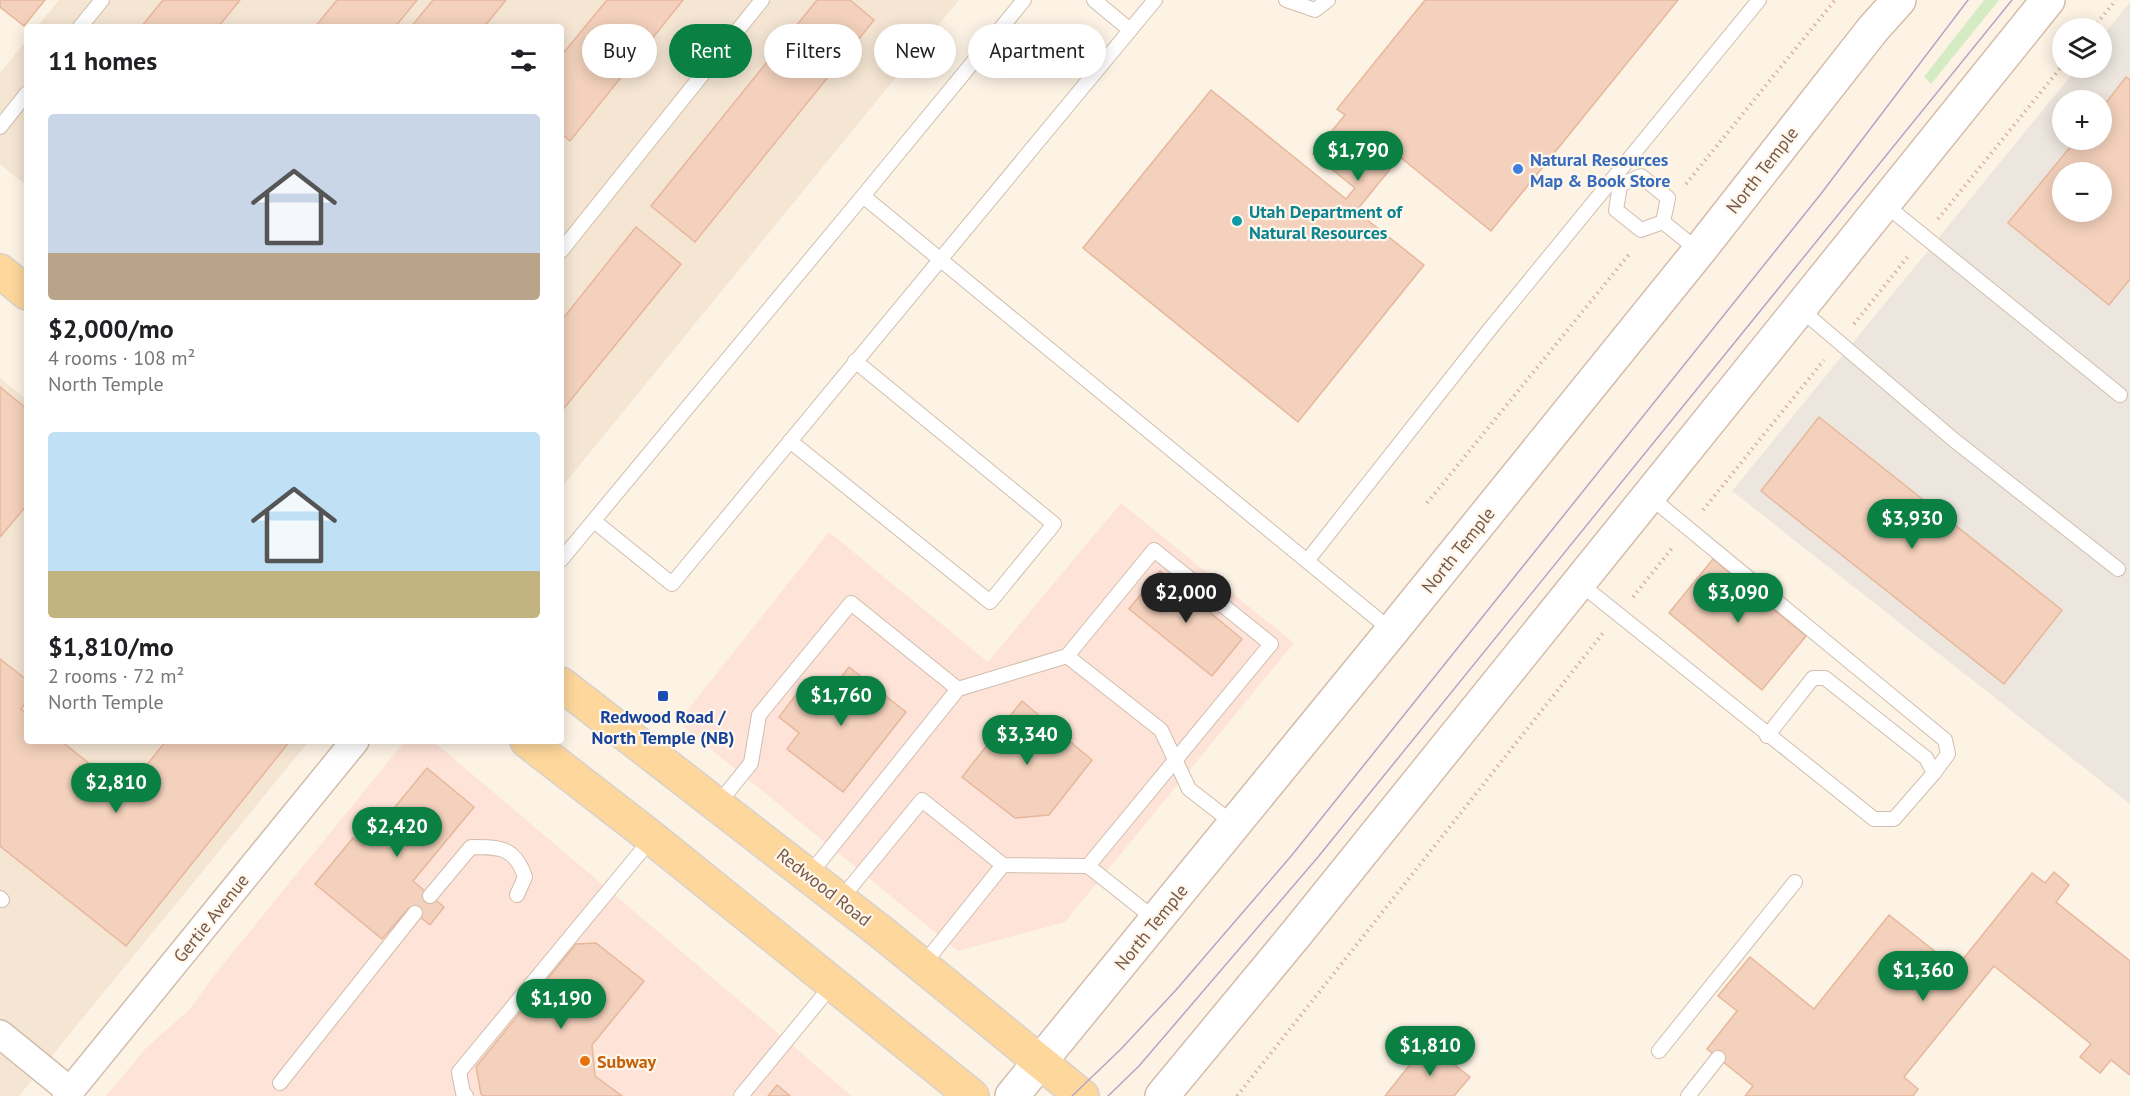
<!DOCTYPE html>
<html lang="en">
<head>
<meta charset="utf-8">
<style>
  body { margin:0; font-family:"PT Sans",sans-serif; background:#f6f6f6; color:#202124; height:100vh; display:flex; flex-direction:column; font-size:22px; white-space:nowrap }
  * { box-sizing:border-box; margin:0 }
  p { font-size:20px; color:#757577 }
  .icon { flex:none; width:33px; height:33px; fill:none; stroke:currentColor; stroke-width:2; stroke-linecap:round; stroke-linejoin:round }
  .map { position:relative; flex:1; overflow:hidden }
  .sheet { position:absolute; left:24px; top:24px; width:540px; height:720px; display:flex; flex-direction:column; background:#fff; border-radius:6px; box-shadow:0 3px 15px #0003 }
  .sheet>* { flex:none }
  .banner { position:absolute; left:582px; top:24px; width:570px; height:54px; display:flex; gap:12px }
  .buttons { position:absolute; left:2052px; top:18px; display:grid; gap:12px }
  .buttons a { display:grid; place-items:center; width:60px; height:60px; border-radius:50%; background:#fff; box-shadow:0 3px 15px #0003; font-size:30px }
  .price { position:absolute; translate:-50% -51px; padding:0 14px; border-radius:21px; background:#0b8043; color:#fff; font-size:20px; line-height:39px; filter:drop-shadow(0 2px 3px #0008) }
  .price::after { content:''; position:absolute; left:50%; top:36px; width:18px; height:14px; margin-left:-9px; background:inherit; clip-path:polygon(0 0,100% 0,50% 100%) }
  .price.active { background:#222; color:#fff }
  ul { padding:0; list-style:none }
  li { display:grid; align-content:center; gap:12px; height:318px; padding:0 24px }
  li span { display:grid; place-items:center; height:186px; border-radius:6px; color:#555 }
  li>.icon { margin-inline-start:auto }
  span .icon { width:108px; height:108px; fill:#fffc; stroke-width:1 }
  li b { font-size:26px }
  h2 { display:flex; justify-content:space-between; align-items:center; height:72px; padding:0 24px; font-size:26px }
  .tag { padding:0 21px; border-radius:27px; background:#fff; box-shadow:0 3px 15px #0003; font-size:21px; line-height:54px }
  .tag.active { background:#0b8043; color:#fff }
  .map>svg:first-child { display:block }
  .residential { fill:#f5e5d3 }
  .commercial { fill:#fee3d9 }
  .industrial { fill:#ede6df; fill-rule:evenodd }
  .green { fill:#d4ebc3 }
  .building { fill:#f3d1bc; stroke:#e7b79c; stroke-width:1.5; fill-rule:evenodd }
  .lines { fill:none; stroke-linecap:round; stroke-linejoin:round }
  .lane-casing { stroke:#d1bdad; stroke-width:16 }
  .street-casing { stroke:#d1bdad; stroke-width:30 }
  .secondary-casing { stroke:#d4bcab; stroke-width:36 }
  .primary-casing { stroke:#d9d1cc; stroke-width:36 }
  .path { stroke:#d9b49f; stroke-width:4; stroke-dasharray:1.5 4.5; stroke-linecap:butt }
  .lane { stroke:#fff; stroke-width:14 }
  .street { stroke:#fff; stroke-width:27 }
  .secondary { stroke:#fff; stroke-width:33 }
  .primary { stroke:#fdd79c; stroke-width:33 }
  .tram { stroke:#b6a3c7; stroke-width:1.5 }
  .shop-dot { fill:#3f7fe0; stroke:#fff7ec; stroke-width:2 }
  .culture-dot { fill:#0f9aa8; stroke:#fff7ec; stroke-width:2 }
  .transit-dot { fill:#1a4fb4; stroke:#fff7ec; stroke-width:2 }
  .food-dot { fill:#e8710a; stroke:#fff7ec; stroke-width:2 }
  .labels { text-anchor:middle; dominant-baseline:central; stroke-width:4.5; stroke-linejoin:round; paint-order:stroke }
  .shop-label { font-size:18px; font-weight:bold; fill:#366cbe; stroke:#fff7ec; text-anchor:start }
  .street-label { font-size:18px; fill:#775949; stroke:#fff7ec }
  .culture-label { font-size:18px; font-weight:bold; fill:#0d838f; stroke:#fff7ec; text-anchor:start }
  .transit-label { font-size:18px; font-weight:bold; fill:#164399; stroke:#fff7ec }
  .food-label { font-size:18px; font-weight:bold; fill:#c56008; stroke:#fff7ec; text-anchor:start }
</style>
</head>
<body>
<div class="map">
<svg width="2130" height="1096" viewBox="0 0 2130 1096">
  <rect width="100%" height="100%" fill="#fdf3e5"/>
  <g class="residential">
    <polygon points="59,0 959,0 561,488 561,27 37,27"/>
    <polygon points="27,40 27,186 0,164 0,73"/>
    <polygon points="0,378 27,400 27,741 309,741 19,1096 0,1096"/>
  </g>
  <g class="commercial">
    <polygon points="1121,503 1294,643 1065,922 958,951 678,722 829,532 988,662"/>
    <polygon points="405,741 433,741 852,1096 106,1096 146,1048 189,1010 216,973"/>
  </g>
  <path class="industrial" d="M 2130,2 L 2130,804 L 1732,491 L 2077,68 L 2102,68 L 2102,37 ZM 2062,100 L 2102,100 L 2102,140 L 2062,140 ZM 2062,172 L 2102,172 L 2102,212 L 2062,212 Z"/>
  <polygon class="green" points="1984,0 1999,0 1931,84 1924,77"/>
  <g class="building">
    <polygon points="0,0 45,0 24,26 0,7"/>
    <polygon points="163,0 240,0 218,27 141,27"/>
    <polygon points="337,0 417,0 395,27 315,27"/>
    <polygon points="433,0 506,0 484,27 411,27"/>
    <polygon points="607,0 683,0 570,141 561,133 561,56"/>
    <polygon points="817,0 850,0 874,20 695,242 651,206"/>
    <polygon points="1425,0 1678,0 1491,231 1400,157 1356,211 1424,265 1298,422 1083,248 1211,90 1346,199 1355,188 1313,154 1345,115 1337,109"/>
    <path d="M 2126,77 L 2130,80 L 2130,279 L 2109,305 L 2008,223 L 2076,140 L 2102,140 L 2102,108 ZM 2062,172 L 2102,172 L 2102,212 L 2062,212 Z"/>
    <polygon points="636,227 681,264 561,412 561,321"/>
    <polygon points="0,387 27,409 27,505 0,537"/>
    <polygon points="1819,417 2062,610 2004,684 1761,491"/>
    <polygon points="1713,559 1806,636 1762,690 1669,613"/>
    <polygon points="1160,571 1242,639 1212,676 1129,609"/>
    <polygon points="0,659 27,680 27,701 21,709 27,714 27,741 61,741 125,792 166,741 290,741 126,946 0,846"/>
    <polygon points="849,667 906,712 843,792 787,749 799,733 779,717 804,684 824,699"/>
    <polygon points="1022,701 1092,760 1049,815 1015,818 962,777"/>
    <polygon points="427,768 474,807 413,881 444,907 430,925 409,908 382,939 315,884 353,838 363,846"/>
    <polygon points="2054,872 2069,885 2056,902 2130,961 2130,1075 2111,1060 2100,1073 2080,1057 2091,1044 1994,966 1904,1077 1918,1089 1913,1096 1745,1096 1753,1086 1707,1049 1737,1011 1718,996 1750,957 1814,1009 1889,915 1956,968 2032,873 2045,883"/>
    <polygon points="596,943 644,981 592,1045 595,1076 622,1096 483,1096 481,1094 476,1067 576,944"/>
    <polygon points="1427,1043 1470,1077 1454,1096 1385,1096"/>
    <polygon points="777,1085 790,1096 768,1096"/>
  </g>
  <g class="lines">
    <g class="lane-casing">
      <g id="lane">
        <polyline points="1094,0 1130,30"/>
        <polyline points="1286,0 1315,10 1328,0"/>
        <polyline points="80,27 102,0"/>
        <polyline points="0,127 27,93"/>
        <polyline points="1620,185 1641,176 1668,198 1663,222"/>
        <polyline points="1620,185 1616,210 1641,230 1663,222"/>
        <polyline points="863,196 1024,0"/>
        <polyline points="1883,203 2120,395"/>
        <polyline points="1663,222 1699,251"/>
        <polyline points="561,251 762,0"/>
        <polyline points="1799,308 1954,440 2118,569"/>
        <polyline points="790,441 990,602 1054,524 855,361"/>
        <polyline points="1649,496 1945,740 1948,754 1934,773"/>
        <polyline points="594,521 672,584 1155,0"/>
        <polyline points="561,560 863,196 1392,631"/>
        <polyline points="1307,561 1490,329 1759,0"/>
        <polyline points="1578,582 1874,819 1894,819 1934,773 1926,758 1825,678 1813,678 1767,736"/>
        <polyline points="718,804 751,763 759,715 851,603 958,689"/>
        <polyline points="1088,866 1156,920"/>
        <polyline points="809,875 958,689 1067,656 1161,730 1189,789 1234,824"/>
        <path d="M 430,896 L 471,847 C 500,847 515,847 525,877 L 517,895"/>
        <polyline points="0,898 2,900"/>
        <polyline points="840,900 922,800 1003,865 1088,866 1271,644 1154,550 1067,656"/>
        <polyline points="922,966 1003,865"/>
        <polyline points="1659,1051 1795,882"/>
        <polyline points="280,1083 415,913"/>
        <polyline points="466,1096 463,1093 459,1072 652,838"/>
        <polyline points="741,1096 832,985"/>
        <polyline points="1688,1096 1718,1058"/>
      </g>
    </g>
    <g class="street-casing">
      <g id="street">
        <polyline points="0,1034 70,1091"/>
        <polyline points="66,1096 355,741"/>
      </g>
    </g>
    <g class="secondary-casing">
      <g id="secondary">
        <polyline points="1012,1096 1392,631 1699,251 1873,29 1899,0"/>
        <polyline points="1162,1096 1296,934 2048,0"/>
      </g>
    </g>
    <g class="primary-casing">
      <g id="primary">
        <polyline points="0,271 27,293"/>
        <polyline points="561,684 881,932 1082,1096"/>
        <polyline points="527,741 652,838 972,1096"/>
      </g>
    </g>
    <g class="path">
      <polyline points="2093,28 2116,0"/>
      <polyline points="1686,184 1835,0"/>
      <polyline points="1938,219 2062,66"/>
      <polyline points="1854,324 1909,255"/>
      <polyline points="1427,503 1631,252"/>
      <polyline points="1703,510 1824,360"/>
      <polyline points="1633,597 1673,547"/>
      <polyline points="1237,1096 1603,633"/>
    </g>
    <use href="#lane" class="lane"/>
    <use href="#street" class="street"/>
    <use href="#secondary" class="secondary"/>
    <use href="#primary" class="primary"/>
    <g class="tram">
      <polyline points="1072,1096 1121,1049 1176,990 1292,855 1820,195 1968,0"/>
      <polyline points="1108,1096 1139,1066 1318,857 2012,0"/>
    </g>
  </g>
  <circle class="shop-dot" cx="1518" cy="169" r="6"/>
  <circle class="culture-dot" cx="1237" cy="221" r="6"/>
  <rect class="transit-dot" x="657" y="690" width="12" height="12" rx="3"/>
  <circle class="food-dot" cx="585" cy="1061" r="6"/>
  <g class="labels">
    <g class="shop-label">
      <text x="1530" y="159">Natural Resources<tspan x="1530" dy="21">Map &amp; Book Store</tspan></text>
    </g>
    <g class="street-label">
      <text transform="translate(1762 170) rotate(-52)">North Temple</text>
      <text transform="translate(1458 550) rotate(-51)">North Temple</text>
      <text transform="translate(824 887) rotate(38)">Redwood Road</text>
      <text transform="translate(211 918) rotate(-51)">Gertie Avenue</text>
      <text transform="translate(1151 927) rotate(-51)">North Temple</text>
    </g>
    <g class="culture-label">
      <text x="1249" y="211">Utah Department of<tspan x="1249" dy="21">Natural Resources</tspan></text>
    </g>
    <g class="transit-label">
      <text x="663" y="716">Redwood Road /<tspan x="663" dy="21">North Temple (NB)</tspan></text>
    </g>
    <g class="food-label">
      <text x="597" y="1061">Subway</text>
    </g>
  </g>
</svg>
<div class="buttons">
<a><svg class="icon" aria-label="layers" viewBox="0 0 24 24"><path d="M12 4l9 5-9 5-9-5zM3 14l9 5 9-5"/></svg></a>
<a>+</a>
<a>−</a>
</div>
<b class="price" style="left:1358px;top:182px">$1,790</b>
<b class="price" style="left:1912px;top:550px">$3,930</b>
<b class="price active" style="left:1186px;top:624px">$2,000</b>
<b class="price" style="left:1738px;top:624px">$3,090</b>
<b class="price" style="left:841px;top:727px">$1,760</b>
<b class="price" style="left:1027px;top:766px">$3,340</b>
<b class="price" style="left:116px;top:814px">$2,810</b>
<b class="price" style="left:397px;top:858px">$2,420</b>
<b class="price" style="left:1923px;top:1002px">$1,360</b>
<b class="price" style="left:561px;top:1030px">$1,190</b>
<b class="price" style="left:1430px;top:1077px">$1,810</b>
<div class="banner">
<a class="tag">Buy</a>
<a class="tag active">Rent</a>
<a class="tag">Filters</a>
<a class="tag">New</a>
<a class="tag">Apartment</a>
</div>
<section class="sheet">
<h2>11 homes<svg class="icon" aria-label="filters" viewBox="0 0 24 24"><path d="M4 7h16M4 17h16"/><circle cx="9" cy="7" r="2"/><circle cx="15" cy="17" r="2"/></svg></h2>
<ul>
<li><span style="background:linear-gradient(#c9d6e8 75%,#b9a48a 0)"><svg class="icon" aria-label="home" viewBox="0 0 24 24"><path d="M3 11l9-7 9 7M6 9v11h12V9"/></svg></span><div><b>$2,000/mo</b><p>4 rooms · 108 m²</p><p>North Temple</p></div></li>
<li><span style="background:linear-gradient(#bfe0f5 75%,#c2b280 0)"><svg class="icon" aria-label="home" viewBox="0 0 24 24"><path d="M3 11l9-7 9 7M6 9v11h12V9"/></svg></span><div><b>$1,810/mo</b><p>2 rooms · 72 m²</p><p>North Temple</p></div></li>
</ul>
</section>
</div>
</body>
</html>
